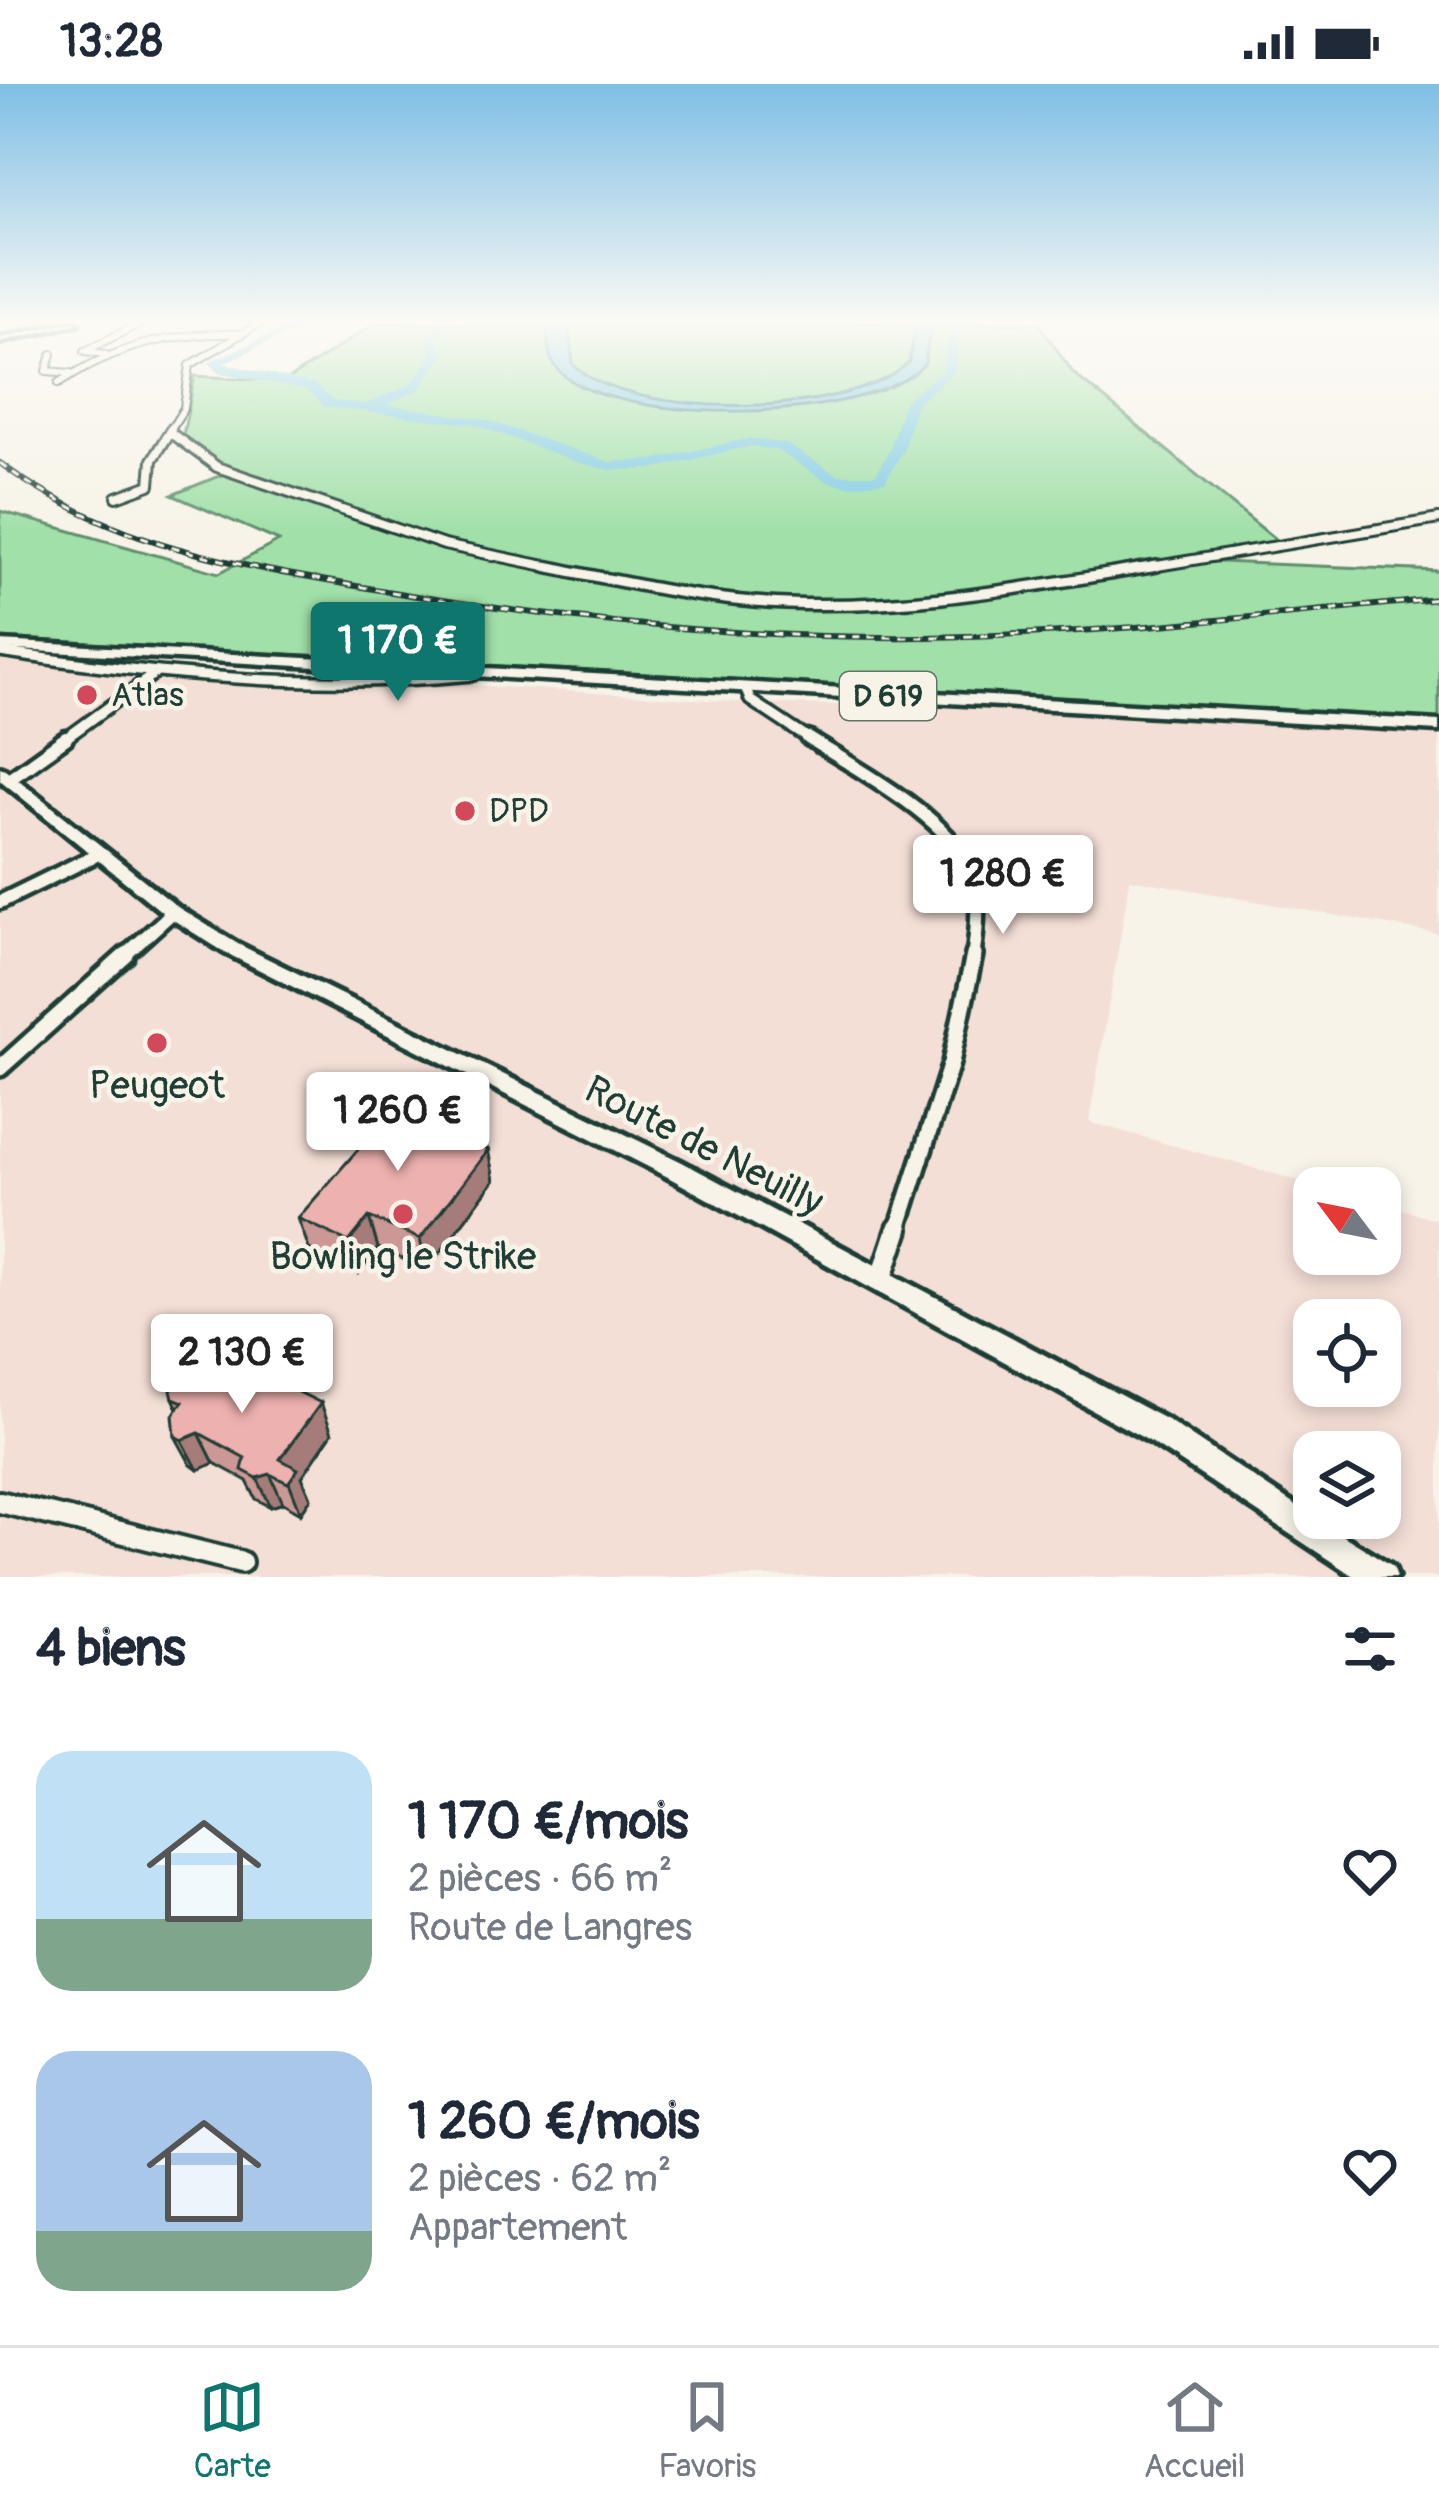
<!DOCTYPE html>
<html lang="fr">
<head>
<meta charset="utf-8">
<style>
  body { margin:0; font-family:Pangolin,sans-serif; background:#f2f2f3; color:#1f2937; height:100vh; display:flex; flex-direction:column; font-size:45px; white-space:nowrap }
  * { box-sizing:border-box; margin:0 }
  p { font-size:39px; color:#747a83 }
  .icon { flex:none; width:66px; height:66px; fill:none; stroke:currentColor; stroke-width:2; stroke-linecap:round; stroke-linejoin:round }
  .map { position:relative; height:1493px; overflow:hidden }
  .sheet { display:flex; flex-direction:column; background:#fff; flex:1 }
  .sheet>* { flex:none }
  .needle { width:78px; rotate:302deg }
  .tools { position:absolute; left:1293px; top:1083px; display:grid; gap:24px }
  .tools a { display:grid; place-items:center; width:108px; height:108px; border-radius:24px; background:#fff; box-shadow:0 6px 18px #0003; font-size:60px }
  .price { position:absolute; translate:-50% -102px; padding:0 27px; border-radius:12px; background:#fff; color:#222; font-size:39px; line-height:78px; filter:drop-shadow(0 3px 6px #0008) }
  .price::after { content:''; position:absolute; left:50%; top:72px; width:36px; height:27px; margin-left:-18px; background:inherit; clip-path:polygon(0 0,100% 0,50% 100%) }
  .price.selected { background:#0f766e; color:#fff }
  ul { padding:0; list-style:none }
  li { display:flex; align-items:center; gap:36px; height:300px; padding:0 36px }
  li span { display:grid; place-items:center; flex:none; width:336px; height:240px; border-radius:36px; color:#555 }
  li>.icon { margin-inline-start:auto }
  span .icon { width:144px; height:144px; fill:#fffc; stroke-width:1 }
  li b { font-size:51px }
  h2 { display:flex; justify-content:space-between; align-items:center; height:144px; padding:0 36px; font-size:51px }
  .status { display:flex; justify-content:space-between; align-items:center; height:84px; padding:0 60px; background:#fff; direction:ltr }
  .status svg { height:33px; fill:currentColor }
  .tabs { display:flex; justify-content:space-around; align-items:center; height:168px; border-top:3px solid #e0e1e3; background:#fff; font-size:33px; color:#747a83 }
  .tabs a { display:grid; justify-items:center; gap:6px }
  .tabs .selected { color:#0f766e }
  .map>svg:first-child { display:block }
  .built { fill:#f4dfd7; fill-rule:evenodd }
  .green { fill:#a1e0a9; stroke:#608e6e; stroke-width:3 }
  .water { fill:#83cce3; stroke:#5b939d; stroke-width:3 }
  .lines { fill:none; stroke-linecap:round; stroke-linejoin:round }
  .river { fill:#83cce3; fill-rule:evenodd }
  .street-far5-casing { stroke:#1f3d34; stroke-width:10 }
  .street-far4-casing { stroke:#1f3d34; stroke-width:14 }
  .street-far3-casing { stroke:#1f3d34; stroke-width:16 }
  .street-far2-casing { stroke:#1f3d34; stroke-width:21 }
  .street-far1-casing { stroke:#1f3d34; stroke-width:24 }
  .street-casing { stroke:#1f3d34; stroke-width:28 }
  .secondary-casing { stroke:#1f3d34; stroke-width:10 }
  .primary-casing { stroke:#1f3d34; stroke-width:9 }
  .street-far5 { stroke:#f7f3e8; stroke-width:6 }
  .street-far4 { stroke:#f7f3e8; stroke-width:8 }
  .street-far3 { stroke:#f7f3e8; stroke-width:9 }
  .street-far2 { stroke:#f7f3e8; stroke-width:12 }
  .street-far1 { stroke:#f7f3e8; stroke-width:15 }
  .street { stroke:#f7f3e8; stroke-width:20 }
  .secondary { fill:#f7f3e8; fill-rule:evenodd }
  .primary { fill:#f7f3e8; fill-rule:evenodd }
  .rail-casing { stroke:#1f3d34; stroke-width:6 }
  .rail { stroke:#f7f3e8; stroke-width:3; stroke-dasharray:8; stroke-linecap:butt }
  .wall { fill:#cc9896; stroke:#1f3d34; stroke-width:3 }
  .shaded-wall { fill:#a67c7a; stroke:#1f3d34; stroke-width:3 }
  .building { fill:#edb1af; stroke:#1f3d34; stroke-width:3 }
  .poi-dot { fill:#d1495b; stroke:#f7f3e8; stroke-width:4.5 }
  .labels { text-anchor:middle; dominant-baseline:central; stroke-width:9; stroke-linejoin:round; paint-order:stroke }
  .shield { fill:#f7f3e8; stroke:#60746a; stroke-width:3 }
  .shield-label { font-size:30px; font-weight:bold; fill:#1f3d34 }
  .poi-label { font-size:33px; fill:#1f3d34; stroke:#f7f3e8; text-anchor:start }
  .near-poi-label { font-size:39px; fill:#1f3d34; stroke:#f7f3e8 }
  .near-street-label { font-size:39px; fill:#1f3d34; stroke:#f7f3e8 }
</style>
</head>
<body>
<div class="status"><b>13:28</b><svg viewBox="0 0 49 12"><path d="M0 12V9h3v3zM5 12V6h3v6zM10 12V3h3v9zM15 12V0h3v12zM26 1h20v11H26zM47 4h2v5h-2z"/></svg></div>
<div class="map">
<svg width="1439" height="1493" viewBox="0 0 1439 1493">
  <rect width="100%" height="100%" fill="#f7f3e8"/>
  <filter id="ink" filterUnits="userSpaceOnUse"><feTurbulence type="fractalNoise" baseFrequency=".00833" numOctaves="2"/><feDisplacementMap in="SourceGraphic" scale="24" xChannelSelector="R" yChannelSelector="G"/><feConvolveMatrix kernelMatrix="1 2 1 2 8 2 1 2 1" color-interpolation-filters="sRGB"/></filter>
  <g filter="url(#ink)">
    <path class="built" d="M 0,571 L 755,619 L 1013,626 L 1439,650 L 1439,850 L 1130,795 L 1089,1038 L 1325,1104 L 1314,1104 L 1314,1170 L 1380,1170 L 1380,1119 L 1439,1136 L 1439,1493 L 0,1493 ZM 1314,1236 L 1380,1236 L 1380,1302 L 1314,1302 ZM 1314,1368 L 1380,1368 L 1380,1434 L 1314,1434 Z"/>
    <polygon class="green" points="375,239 1038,239 1074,290 1281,460 1197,477 1439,487 1439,635 0,554 0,427 219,489 279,457 172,411 224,390 183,351 195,292 286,297"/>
    <path class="water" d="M 548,239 L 569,239 L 573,280 C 625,337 857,334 909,278 L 916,239 L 931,239 L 925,279 C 879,340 603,345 556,283 C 547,271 546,253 548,239 Z"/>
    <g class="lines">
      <polygon class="river" points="297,239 311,239 223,279 315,301 333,317 367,320 411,300 431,271 425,250 442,239 454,239 435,253 443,271 419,306 386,321 483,335 609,378 651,376 751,354 786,360 837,391 876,391 889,366 904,318 943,287 950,239 960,239 955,288 916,320 903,366 885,398 848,402 827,398 776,366 751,362 651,385 609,386 579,379 476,341 324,323 307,307 218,288 209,278"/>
      <g class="street-far5-casing">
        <g id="street-far5">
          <polyline points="52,270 47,287 71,289"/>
          <polyline points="105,270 85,267 141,239"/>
          <path d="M 59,299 C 117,261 173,248 242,250"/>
          <polyline points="169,348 184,324 190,281 260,239"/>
        </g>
      </g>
      <g class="street-far4-casing">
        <g id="street-far4">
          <polyline points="172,350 217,383 444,461 560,485"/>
          <polyline points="117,413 150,401 152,376 171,345"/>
          <polyline points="1139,485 1439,435"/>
        </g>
      </g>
      <g class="street-far3-casing">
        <g id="street-far3">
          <path d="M 545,482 C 614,496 683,512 754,518 C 890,529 1024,504 1157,482"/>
          <path d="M 0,568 C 158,592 314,606 474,591"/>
          <polyline points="746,605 750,616 812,657"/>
          <polyline points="62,657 157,588"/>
        </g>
      </g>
      <g class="street-far2-casing">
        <g id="street-far2">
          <path d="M 808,654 C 854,683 934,726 964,773 C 982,801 978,842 973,874"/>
          <polyline points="10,694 66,654"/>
          <polyline points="0,818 98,770"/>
          <polyline points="122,874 173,828"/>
        </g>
      </g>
      <g class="street-far1-casing">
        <g id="street-far1">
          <polyline points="0,984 126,871"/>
          <polyline points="897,1148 951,979 974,871"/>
        </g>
      </g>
      <g class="street-casing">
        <g id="street">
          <polyline points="881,1196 898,1145"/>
          <polyline points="0,1418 241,1478"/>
        </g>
      </g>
      <g class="secondary-casing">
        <g id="secondary">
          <polygon points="65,239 78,239 0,258 0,254"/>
          <polygon points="0,683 5,685 179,824 238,860 682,1078 1169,1337 1314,1434 1393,1482 1397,1493 1355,1493 1149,1357 666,1092 224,868 167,832 0,696"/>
        </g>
      </g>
      <g class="primary-casing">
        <polygon id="primary" points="0,557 1439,637 1439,647 0,565"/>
      </g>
      <use href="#street-far5" class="street-far5"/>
      <use href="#street-far4" class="street-far4"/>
      <use href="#street-far3" class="street-far3"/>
      <use href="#street-far2" class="street-far2"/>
      <use href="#street-far1" class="street-far1"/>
      <use href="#street" class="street"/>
      <use href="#secondary" class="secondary"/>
      <use href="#primary" class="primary"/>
      <g class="rail-casing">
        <path id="rail" d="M 0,379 C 108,461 243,483 374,505 C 555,536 739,555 924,553 C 1096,551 1268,531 1439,515"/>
      </g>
      <use href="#rail" class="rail"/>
    </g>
    <g class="wall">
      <polygon points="457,1026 463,1055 488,1066 494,1097 427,1186 378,1164 359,1189 309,1165 298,1134"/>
      <polygon points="239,1290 332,1349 302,1393 311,1414 301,1429 283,1419 271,1423 256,1415 247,1397 214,1379 198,1386 191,1381 175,1352 178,1325 173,1314"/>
    </g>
    <g class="shaded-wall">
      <polygon points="457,1026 463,1057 441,1046"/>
      <polygon points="488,1066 494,1097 427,1186 420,1155"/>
      <polygon points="369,1133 378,1164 359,1189 349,1158"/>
      <polygon points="321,1319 332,1349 302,1393 311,1414 301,1429 280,1375"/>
      <polygon points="199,1349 214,1379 198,1386 182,1356"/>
      <polygon points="270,1390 283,1419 271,1423 257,1394"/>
    </g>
    <g class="building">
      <polygon points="409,1007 457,1026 441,1046 488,1066 420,1155 369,1133 349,1158 298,1134"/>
      <polygon points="216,1276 235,1281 236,1289 266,1304 272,1295 321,1319 280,1375 298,1385 288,1399 270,1390 257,1394 242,1386 245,1374 199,1349 182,1356 175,1352 173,1331 183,1318 173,1314 171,1306 187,1287"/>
    </g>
  </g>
  <linearGradient id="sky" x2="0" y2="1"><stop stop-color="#7fbee6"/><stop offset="0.53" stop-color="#fbfaf5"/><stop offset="1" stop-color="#fbfaf5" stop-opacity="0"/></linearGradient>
  <rect width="1439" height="448" fill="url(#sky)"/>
  <g class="poi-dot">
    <circle cx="87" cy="611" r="12"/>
    <circle cx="465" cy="727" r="12"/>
    <circle cx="157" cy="959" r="12"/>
    <circle cx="403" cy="1130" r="12"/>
  </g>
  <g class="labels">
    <rect class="shield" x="840" y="588" width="96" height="48" rx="9"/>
    <g class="shield-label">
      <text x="888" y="612">D 619</text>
    </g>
    <g class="poi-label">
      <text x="111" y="611">Atlas</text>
      <text x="489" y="727">DPD</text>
    </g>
    <g class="near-poi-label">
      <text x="157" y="1001">Peugeot</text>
      <text x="403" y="1172">Bowling le Strike</text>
    </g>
    <g class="near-street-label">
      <text transform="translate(704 1062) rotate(27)">Route de Neuilly</text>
    </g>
  </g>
</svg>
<div class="tools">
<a><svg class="needle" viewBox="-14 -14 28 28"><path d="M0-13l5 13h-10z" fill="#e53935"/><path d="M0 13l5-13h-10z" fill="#747a83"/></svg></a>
<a><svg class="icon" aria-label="locate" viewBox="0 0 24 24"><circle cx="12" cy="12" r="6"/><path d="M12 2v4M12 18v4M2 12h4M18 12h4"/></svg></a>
<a><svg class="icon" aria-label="layers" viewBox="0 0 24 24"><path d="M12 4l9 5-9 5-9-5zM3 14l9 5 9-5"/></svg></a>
</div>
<b class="price selected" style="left:398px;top:620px">1 170 €</b>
<b class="price" style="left:1003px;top:853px">1 280 €</b>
<b class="price" style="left:398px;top:1090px">1 260 €</b>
<b class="price" style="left:242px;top:1332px">2 130 €</b>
</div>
<section class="sheet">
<h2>4 biens<svg class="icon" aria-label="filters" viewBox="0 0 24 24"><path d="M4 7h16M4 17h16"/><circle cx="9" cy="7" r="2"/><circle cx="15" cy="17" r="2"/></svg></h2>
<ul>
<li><span style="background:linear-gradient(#bfe0f5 70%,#7fa58c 0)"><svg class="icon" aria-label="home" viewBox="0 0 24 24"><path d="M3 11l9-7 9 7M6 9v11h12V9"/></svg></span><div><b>1 170 €/mois</b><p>2 pièces · 66 m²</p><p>Route de Langres</p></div><svg class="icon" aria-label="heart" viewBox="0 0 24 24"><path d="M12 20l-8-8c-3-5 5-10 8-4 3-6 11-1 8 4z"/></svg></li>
<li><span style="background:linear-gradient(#a9c7e8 75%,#7fa58c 0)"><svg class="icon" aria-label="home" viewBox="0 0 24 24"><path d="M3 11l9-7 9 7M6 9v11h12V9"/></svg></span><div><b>1 260 €/mois</b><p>2 pièces · 62 m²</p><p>Appartement</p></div><svg class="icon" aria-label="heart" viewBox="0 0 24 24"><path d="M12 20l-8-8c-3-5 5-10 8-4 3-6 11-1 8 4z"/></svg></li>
</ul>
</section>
<nav class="tabs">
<a class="selected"><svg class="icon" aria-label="map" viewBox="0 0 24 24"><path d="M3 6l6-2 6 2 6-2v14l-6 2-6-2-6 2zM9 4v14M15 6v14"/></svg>Carte</a>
<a><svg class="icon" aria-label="saved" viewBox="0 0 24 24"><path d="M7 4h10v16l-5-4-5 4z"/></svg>Favoris</a>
<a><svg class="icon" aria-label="home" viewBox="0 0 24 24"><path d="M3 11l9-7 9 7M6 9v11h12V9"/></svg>Accueil</a>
</nav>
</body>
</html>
